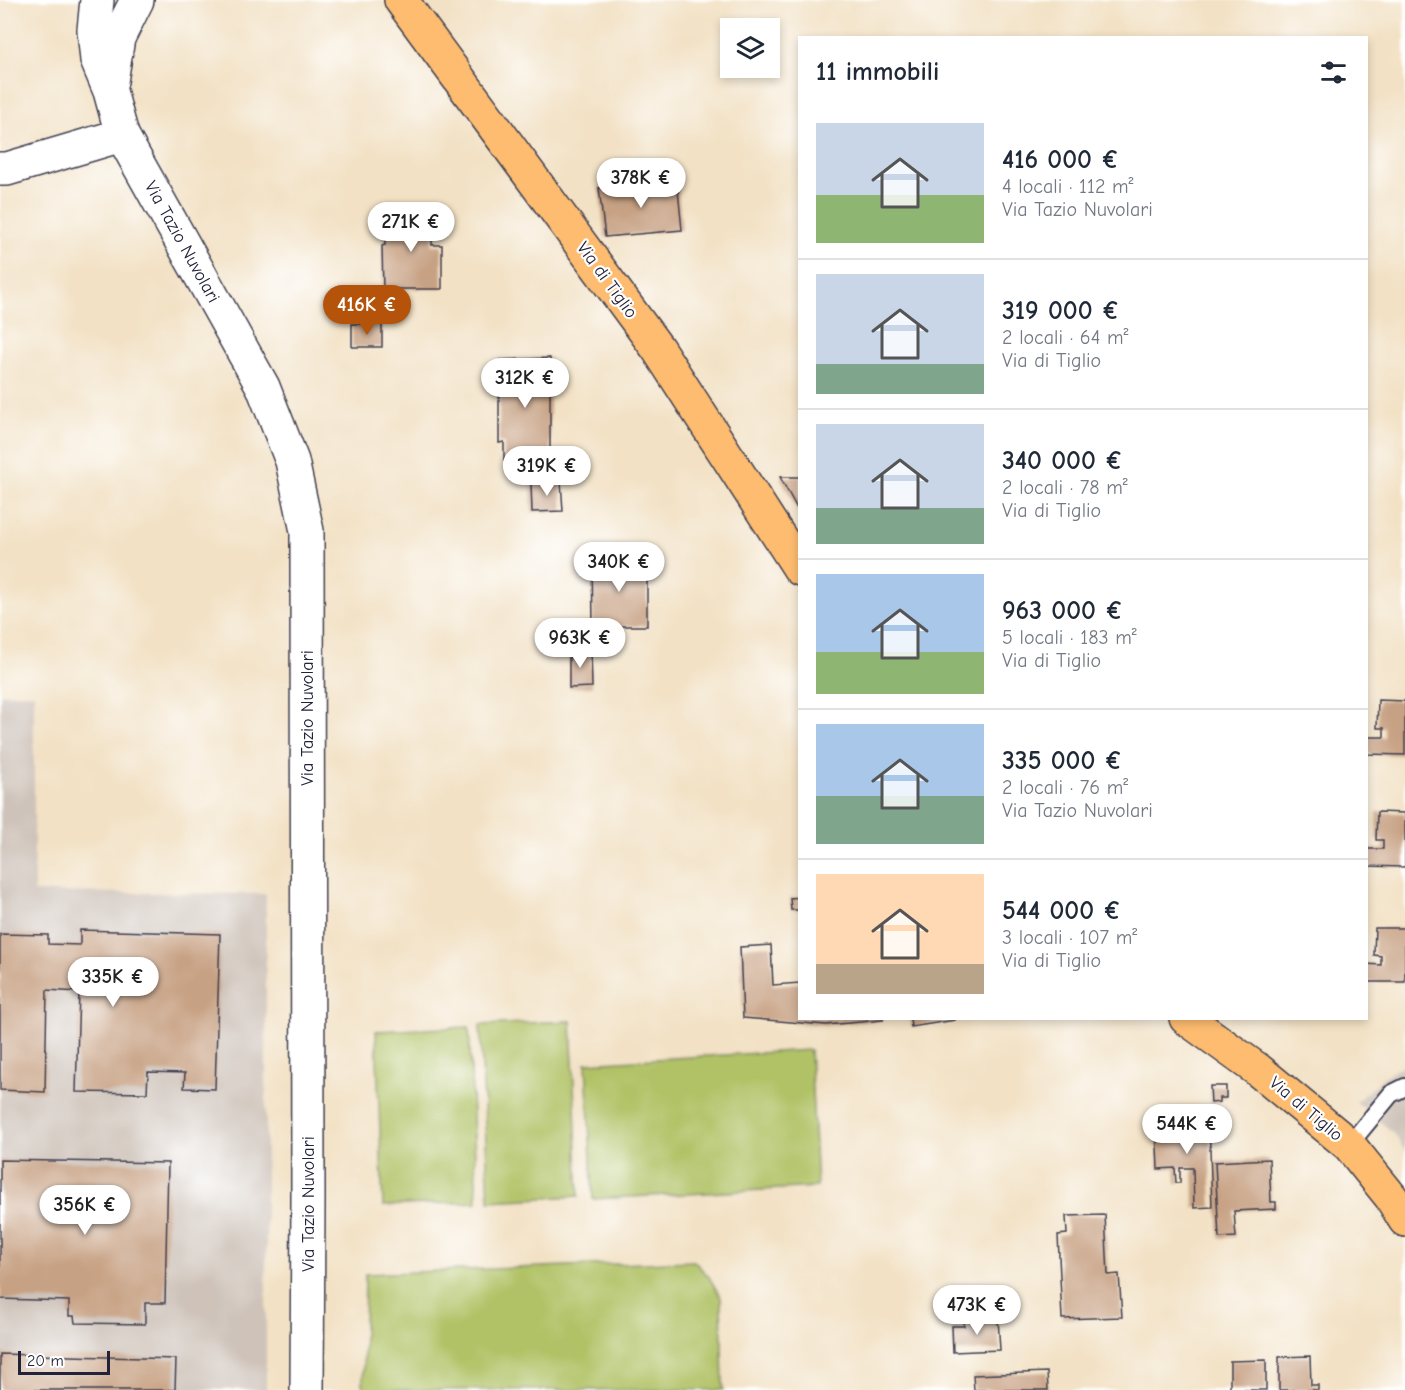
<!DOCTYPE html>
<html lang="it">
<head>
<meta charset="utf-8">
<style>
  body { margin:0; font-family:"Comic Neue",sans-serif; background:#f6f6f7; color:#1f2937; height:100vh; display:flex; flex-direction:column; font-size:22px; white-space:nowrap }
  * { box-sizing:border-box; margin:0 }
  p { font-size:20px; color:#747a83 }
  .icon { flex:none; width:33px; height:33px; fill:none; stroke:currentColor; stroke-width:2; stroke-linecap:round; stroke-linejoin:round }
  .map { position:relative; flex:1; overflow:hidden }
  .sheet { position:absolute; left:798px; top:36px; width:570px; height:984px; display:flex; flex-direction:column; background:#fff; border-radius:0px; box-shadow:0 3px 9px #0003 }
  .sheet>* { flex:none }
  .buttons { position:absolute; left:720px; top:18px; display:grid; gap:12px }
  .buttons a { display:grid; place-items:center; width:60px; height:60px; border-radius:0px; background:#fff; box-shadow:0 3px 9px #0003; font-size:30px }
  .scale { position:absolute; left:18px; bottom:15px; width:92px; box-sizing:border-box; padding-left:6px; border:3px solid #22223b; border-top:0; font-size:16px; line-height:21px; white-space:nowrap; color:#22223b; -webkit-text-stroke:4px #fff; paint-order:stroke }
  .price { position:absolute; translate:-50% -51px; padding:0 14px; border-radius:21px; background:#fff; color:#222; font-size:20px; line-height:39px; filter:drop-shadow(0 2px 3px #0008) }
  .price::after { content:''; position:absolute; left:50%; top:36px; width:18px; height:14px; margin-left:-9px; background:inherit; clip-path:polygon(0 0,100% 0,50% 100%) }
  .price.on { background:#b45309; color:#fff }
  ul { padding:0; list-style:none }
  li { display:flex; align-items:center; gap:18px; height:150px; padding:0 18px }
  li+li { border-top:2px solid #e0e1e3 }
  li span { display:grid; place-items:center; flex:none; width:168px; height:120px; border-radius:0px; color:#555 }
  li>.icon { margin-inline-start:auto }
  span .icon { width:72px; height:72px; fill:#fffc; stroke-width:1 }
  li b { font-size:26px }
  h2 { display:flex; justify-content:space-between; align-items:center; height:72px; padding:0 18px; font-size:26px }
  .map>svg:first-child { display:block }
  .industrial { fill:#cec2b9 }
  .green { fill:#b1c266; stroke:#6a7250; stroke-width:1.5 }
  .building { fill:#c7a183 }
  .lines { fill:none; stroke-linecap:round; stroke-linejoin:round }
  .service-casing { stroke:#413f50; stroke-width:20 }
  .minor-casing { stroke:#413f50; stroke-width:36 }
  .primary-casing { stroke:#413f50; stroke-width:36 }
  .service { stroke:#fff; stroke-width:16 }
  .minor { stroke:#fff; stroke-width:33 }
  .primary { stroke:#fdbc70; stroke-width:33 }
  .labels { text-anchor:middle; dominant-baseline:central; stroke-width:4.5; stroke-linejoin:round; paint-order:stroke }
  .street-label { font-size:18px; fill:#22223b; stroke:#fff }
</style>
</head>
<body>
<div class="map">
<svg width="1405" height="1390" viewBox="0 0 1405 1390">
  <rect width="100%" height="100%" fill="#fff"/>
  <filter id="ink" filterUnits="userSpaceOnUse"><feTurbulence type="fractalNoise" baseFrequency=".0167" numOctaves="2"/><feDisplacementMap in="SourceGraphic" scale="12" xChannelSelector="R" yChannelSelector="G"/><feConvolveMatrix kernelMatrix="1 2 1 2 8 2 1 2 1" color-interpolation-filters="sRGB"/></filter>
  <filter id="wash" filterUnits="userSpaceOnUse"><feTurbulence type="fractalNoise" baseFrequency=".008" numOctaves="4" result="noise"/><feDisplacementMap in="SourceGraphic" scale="24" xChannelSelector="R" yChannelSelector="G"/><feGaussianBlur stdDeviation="1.35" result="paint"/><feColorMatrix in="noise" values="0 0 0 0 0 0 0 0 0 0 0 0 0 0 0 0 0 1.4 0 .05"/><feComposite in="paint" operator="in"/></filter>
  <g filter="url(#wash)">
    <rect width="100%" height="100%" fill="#f2e1c4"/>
    <g class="industrial">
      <polygon points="34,693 34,892 266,894 266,1390 0,1390 0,694"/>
      <polygon points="1405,1064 1405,1152 1394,1133 1356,1102 1384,1077"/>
    </g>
    <g class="green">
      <polygon points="571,1021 579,1196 489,1201 480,1025"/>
      <polygon points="469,1027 477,1202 383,1206 376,1031"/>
      <polygon points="810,1050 817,1187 593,1199 586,1063"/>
      <polygon points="694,1261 709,1277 721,1298 723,1390 363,1390 365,1274"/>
    </g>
    <g id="blocks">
      <g class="building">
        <polygon points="677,180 682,230 605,237 599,188"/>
        <polygon points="385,212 412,212 411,218 435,218 435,230 432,239 432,245 442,245 442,289 383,289 382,246 385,245"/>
        <rect x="352" y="324" width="30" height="23"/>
        <polygon points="550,358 550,460 504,460 504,442 499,443 499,360"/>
        <polygon points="780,477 800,477 800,514"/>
        <polygon points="561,481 563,511 532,512 531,483"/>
        <polygon points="620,558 620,563 647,563 647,626 593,626 592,559"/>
        <polygon points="591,649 592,687 569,688 569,650"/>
        <polygon points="1378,700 1405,701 1405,755 1366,754 1366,737 1384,737 1384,728 1377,728"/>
        <polygon points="1377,812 1405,813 1405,867 1366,866 1366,849 1383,849 1383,840 1376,840"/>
        <polygon points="800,897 800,910 791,910 790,898"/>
        <polygon points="1375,928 1405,928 1405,982 1366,982 1366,964 1381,965 1381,956 1374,955"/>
        <polygon points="80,930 220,934 215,1089 184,1088 185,1073 148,1072 147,1093 76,1092 79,992 47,990 45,1092 0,1090 0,934 48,935 48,944 80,945"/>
        <polygon points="771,945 773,985 800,983 800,1018 883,1018 883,1020 826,1025 743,1018 740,947"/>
        <polygon points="910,1018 955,1018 955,1020 911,1027"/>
        <polygon points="1210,1086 1226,1086 1226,1098 1220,1098 1220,1102 1211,1103"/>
        <polygon points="1209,1120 1212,1207 1194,1208 1193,1168 1180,1168 1180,1183 1176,1183 1175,1168 1158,1169 1156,1122"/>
        <polygon points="1269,1159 1271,1202 1276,1202 1276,1209 1234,1211 1236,1237 1219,1238 1215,1162"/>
        <polygon points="0,1160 168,1163 165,1303 145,1303 145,1324 75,1323 74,1316 69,1316 69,1301 0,1299"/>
        <polygon points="1105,1215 1108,1275 1119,1274 1122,1317 1062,1319 1058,1235 1067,1234 1066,1216"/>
        <rect x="975" y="1291" width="22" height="14"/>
        <polygon points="998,1318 1000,1350 953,1352 952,1326 964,1326 964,1320"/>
        <polygon points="0,1354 176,1359 175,1390 0,1390"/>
        <polygon points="1310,1356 1311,1385 1318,1385 1318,1390 1279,1390 1279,1357"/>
        <polygon points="1266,1360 1266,1390 1230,1390 1230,1361"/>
        <polygon points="1047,1372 1048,1390 974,1390 973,1375"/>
      </g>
    </g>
  </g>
  <g filter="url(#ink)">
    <use href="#blocks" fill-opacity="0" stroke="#413f50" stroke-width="1.5"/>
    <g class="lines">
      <g class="service-casing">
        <polyline id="service" points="1349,1145 1391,1094 1405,1087"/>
      </g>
      <g class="minor-casing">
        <g id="minor">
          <polyline points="97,0 94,30 97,60 110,91 122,135 263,387 292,461 307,531 308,1200 307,1390"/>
          <polyline points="111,81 118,38 137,0"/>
          <polyline points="0,169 7,169 122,135"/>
        </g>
      </g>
      <g class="primary-casing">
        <g id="primary">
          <polyline points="401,0 658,349 800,569"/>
          <polyline points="1186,1018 1258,1070 1349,1145 1391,1197 1405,1220"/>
        </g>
      </g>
      <use href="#service" class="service"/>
      <use href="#minor" class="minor"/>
      <use href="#primary" class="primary"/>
    </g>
  </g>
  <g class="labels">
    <g class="street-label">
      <text transform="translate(182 242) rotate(61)">Via Tazio Nuvolari</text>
      <text transform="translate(607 280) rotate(54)">Via di Tiglio</text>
      <text transform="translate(307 718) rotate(-90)">Via Tazio Nuvolari</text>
      <text transform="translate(1306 1109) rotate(40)">Via di Tiglio</text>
      <text transform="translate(308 1204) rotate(-90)">Via Tazio Nuvolari</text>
    </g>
  </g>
</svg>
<div class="buttons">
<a><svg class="icon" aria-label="layers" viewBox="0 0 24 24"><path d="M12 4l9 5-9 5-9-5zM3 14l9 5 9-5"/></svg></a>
</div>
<div class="scale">20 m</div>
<b class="price" style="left:641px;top:209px">378K €</b>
<b class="price" style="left:411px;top:253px">271K €</b>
<b class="price on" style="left:367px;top:336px">416K €</b>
<b class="price" style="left:525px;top:409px">312K €</b>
<b class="price" style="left:547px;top:497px">319K €</b>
<b class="price" style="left:619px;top:593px">340K €</b>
<b class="price" style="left:580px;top:669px">963K €</b>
<b class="price" style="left:113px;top:1008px">335K €</b>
<b class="price" style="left:1187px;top:1155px">544K €</b>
<b class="price" style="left:85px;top:1236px">356K €</b>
<b class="price" style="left:977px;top:1336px">473K €</b>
<section class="sheet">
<h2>11 immobili<svg class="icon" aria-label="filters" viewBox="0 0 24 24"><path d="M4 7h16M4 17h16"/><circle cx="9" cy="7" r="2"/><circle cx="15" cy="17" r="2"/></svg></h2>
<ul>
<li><span style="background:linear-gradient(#c9d6e8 60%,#8fb573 0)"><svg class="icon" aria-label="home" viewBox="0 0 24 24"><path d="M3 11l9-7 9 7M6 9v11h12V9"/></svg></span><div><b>416 000 €</b><p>4 locali · 112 m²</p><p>Via Tazio Nuvolari</p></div></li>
<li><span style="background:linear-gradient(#c9d6e8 75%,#7fa58c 0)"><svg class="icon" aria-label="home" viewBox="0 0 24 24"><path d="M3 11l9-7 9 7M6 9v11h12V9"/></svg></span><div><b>319 000 €</b><p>2 locali · 64 m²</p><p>Via di Tiglio</p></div></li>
<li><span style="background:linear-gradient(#c9d6e8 70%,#7fa58c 0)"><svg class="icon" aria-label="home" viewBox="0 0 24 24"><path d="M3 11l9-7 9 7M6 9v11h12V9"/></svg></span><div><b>340 000 €</b><p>2 locali · 78 m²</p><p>Via di Tiglio</p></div></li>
<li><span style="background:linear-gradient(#a9c7e8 65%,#8fb573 0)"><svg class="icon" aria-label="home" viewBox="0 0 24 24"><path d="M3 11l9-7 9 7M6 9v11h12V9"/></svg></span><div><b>963 000 €</b><p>5 locali · 183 m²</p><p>Via di Tiglio</p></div></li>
<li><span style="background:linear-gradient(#a9c7e8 60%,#7fa58c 0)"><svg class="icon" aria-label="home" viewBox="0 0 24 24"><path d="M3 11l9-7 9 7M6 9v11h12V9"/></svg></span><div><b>335 000 €</b><p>2 locali · 76 m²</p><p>Via Tazio Nuvolari</p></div></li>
<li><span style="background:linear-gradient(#ffd9b3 75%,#b9a48a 0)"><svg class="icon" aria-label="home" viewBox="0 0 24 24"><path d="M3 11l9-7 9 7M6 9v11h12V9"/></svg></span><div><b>544 000 €</b><p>3 locali · 107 m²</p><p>Via di Tiglio</p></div></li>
</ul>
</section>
</div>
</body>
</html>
